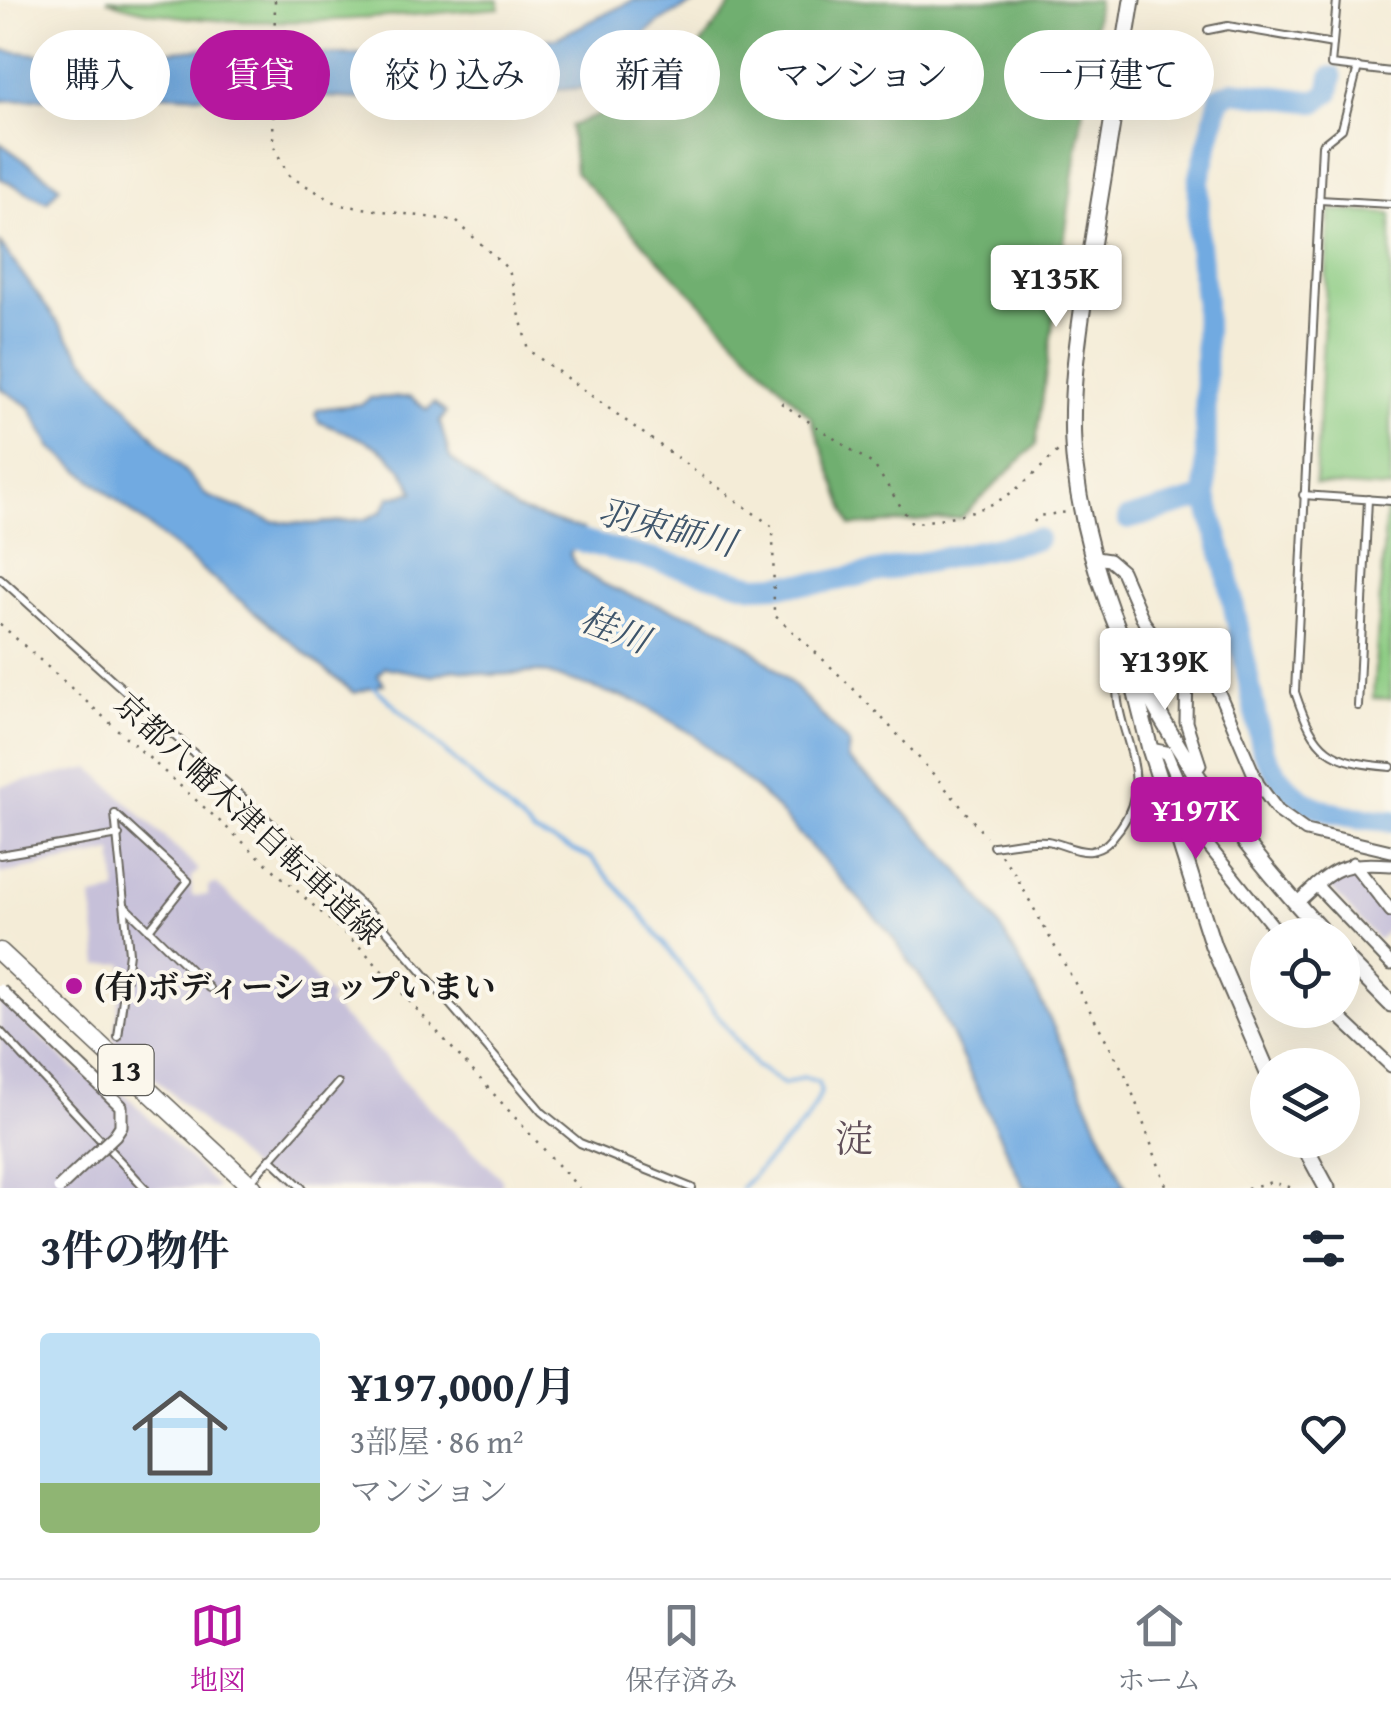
<!DOCTYPE html>
<html lang="ja">
<head>
<meta charset="utf-8">
<style>
  body { margin:0; font-family:"Gentium Book Plus","Noto Serif JP",serif; background:#f2f2f3; color:#1f2937; height:100vh; display:flex; flex-direction:column; font-size:38px; white-space:nowrap }
  * { box-sizing:border-box; margin:0 }
  p { font-size:32px; color:#747a83 }
  .icon { flex:none; width:55px; height:55px; fill:none; stroke:currentColor; stroke-width:2; stroke-linecap:round; stroke-linejoin:round }
  .map { position:relative; height:1188px; overflow:hidden }
  .drawer { display:flex; flex-direction:column; background:#fff; flex:1 }
  .drawer>* { flex:none }
  .banner { position:absolute; left:30px; top:30px; width:1332px; height:90px; display:flex; gap:20px }
  .fabs { position:absolute; left:1250px; top:918px; display:grid; gap:20px }
  .fabs a { display:grid; place-items:center; width:110px; height:110px; border-radius:50%; background:#fff; box-shadow:0 10px 40px #0002; font-size:50px }
  .price { position:absolute; translate:-50% -85px; padding:0 22px; border-radius:10px; background:#fff; color:#222; font-size:32px; line-height:65px; filter:drop-shadow(0 2px 5px #0008) }
  .price::after { content:''; position:absolute; left:50%; top:60px; width:30px; height:22px; margin-left:-15px; background:inherit; clip-path:polygon(0 0,100% 0,50% 100%) }
  .price.on { background:#b5179e; color:#fff }
  ul { padding:0; list-style:none }
  li { display:flex; align-items:center; gap:30px; height:250px; padding:0 40px }
  li+li { border-top:2px solid #e0e1e3 }
  li span { display:grid; place-items:center; flex:none; width:280px; height:200px; border-radius:10px; color:#555 }
  li>.icon { margin-inline-start:auto }
  span .icon { width:120px; height:120px; fill:#fffc; stroke-width:1 }
  li b { font-size:42px }
  h2 { display:flex; justify-content:space-between; align-items:center; height:120px; padding:0 40px; font-size:42px }
  .tag { padding:0 35px; border-radius:45px; background:#fff; box-shadow:0 10px 40px #0002; font-size:35px; line-height:90px }
  .tag.on { background:#b5179e; color:#fff }
  .dock { display:flex; justify-content:space-around; align-items:center; height:140px; border-top:2px solid #e0e1e3; background:#fff; font-size:28px; color:#747a83 }
  .dock a { display:grid; justify-items:center; gap:5px }
  .dock .on { color:#b5179e }
  .map>svg:first-child { display:block }
  .industrial { fill:#c6c0d9 }
  .green { fill:#8bcb82; stroke:#54744f; stroke-width:2.5 }
  .forest { fill:#70af70; stroke:#466646; stroke-width:2.5 }
  .water { fill:#71aae1; stroke:#46637e; stroke-width:2.5 }
  .lines { fill:none; stroke-linecap:round; stroke-linejoin:round }
  .stream { stroke:#71aae1; stroke-width:4 }
  .river { stroke:#71aae1; stroke-width:22 }
  .lane-casing { stroke:#68655d; stroke-width:10 }
  .street-casing { stroke:#68655d; stroke-width:15 }
  .secondary-casing { stroke:#68655d; stroke-width:19 }
  .primary-casing { stroke:#68655d; stroke-width:21 }
  .path { stroke:#68655d; stroke-width:2.5; stroke-dasharray:2.5 8; stroke-linecap:butt }
  .lane { stroke:#fff; stroke-width:6 }
  .street { stroke:#fff; stroke-width:11 }
  .secondary { stroke:#fff; stroke-width:15 }
  .primary { stroke:#fff; stroke-width:18 }
  .street-bridge-casing { stroke:#68655d; stroke-width:15; stroke-linecap:butt }
  .street-bridge { stroke:#fff; stroke-width:11 }
  .poi-dot { fill:#b5179e; stroke:#fbf7ec; stroke-width:4 }
  .labels { text-anchor:middle; dominant-baseline:central; stroke-width:8; stroke-linejoin:round; paint-order:stroke }
  .shield { fill:#fbf7ec; stroke:#5f5e5a; stroke-width:2.5 }
  .shield-label { font-size:30px; font-weight:bold; fill:#1c1c1c }
  .street-label { font-size:32px; fill:#1c1c1c; stroke:#fbf7ec }
  .poi-label { font-size:32px; font-weight:bold; fill:#1c1c1c; stroke:#fbf7ec; text-anchor:start }
  .water-label { font-size:35px; font-style:italic; fill:#3e556b; stroke:#fbf7ec }
  .quarter-label { font-size:38px; fill:#604f59; stroke:#fbf7ec }
</style>
</head>
<body>
<div class="map">
<svg width="1391" height="1188" viewBox="0 0 1391 1188">
  <rect width="100%" height="100%" fill="#fbf7ec"/>
  <filter id="ink" filterUnits="userSpaceOnUse"><feTurbulence type="fractalNoise" baseFrequency=".01" numOctaves="2"/><feDisplacementMap in="SourceGraphic" scale="20" xChannelSelector="R" yChannelSelector="G"/><feConvolveMatrix kernelMatrix="1 2 1 2 8 2 1 2 1" color-interpolation-filters="sRGB"/></filter>
  <filter id="wash" filterUnits="userSpaceOnUse"><feTurbulence type="fractalNoise" baseFrequency=".0048" numOctaves="4" result="noise"/><feDisplacementMap in="SourceGraphic" scale="40" xChannelSelector="R" yChannelSelector="G"/><feGaussianBlur stdDeviation="2.25" result="paint"/><feColorMatrix in="noise" values="0 0 0 0 0 0 0 0 0 0 0 0 0 0 0 0 0 1.4 0 .05"/><feComposite in="paint" operator="in"/></filter>
  <g filter="url(#wash)">
    <rect width="100%" height="100%" fill="#f4ecd7"/>
    <g class="industrial">
      <polygon points="91,768 199,870 191,878 192,896 208,895 208,886 216,884 290,951 332,998 328,1004 383,1055 412,1091 503,1180 500,1188 273,1188 113,1039 124,963 99,965 92,897 117,892 113,852 0,874 0,786"/>
      <polygon points="1342,871 1351,873 1391,918 1391,927 1378,940 1330,887 1332,880"/>
      <polygon points="0,999 76,1070 127,1096 218,1188 0,1188"/>
    </g>
    <g class="green">
      <path d="M 107,0 L 498,0 L 499,8 C 389,16 209,38 107,0 Z"/>
      <polygon points="1330,210 1391,214 1391,489 1315,484"/>
      <polygon points="1386,510 1391,510 1391,699 1373,698"/>
    </g>
    <polygon class="forest" points="735,0 1098,0 1036,445 961,518 851,526 811,418 575,172 570,126 667,89"/>
    <g class="water">
      <path d="M 634,0 L 704,0 C 661,15 630,40 609,82 L 580,88 L 410,102 L 261,93 L 234,97 L 131,93 L 0,101 L 0,50 L 77,59 L 212,48 L 303,55 L 470,53 L 556,38 Z"/>
      <polygon points="0,143 60,186 47,202 0,178"/>
      <path d="M 0,243 L 82,356 L 207,496 L 271,521 L 310,524 L 366,519 L 382,511 L 390,497 L 414,492 C 396,447 362,439 319,422 L 315,414 L 318,409 L 362,404 L 370,398 L 411,397 L 427,410 L 434,403 L 446,413 L 440,422 L 450,458 L 501,500 L 517,510 L 583,530 L 570,554 C 581,588 671,607 704,620 C 759,643 808,701 849,744 L 847,759 C 901,806 952,856 992,915 C 1048,1000 1083,1097 1126,1188 L 1024,1188 L 933,996 L 888,931 L 767,799 L 694,735 L 638,702 L 542,672 L 492,675 L 454,669 L 433,676 L 385,667 L 378,675 L 384,684 L 354,693 L 51,447 L 30,407 L 0,388 Z"/>
    </g>
    <g class="lines">
      <polyline class="stream" points="371,684 533,832 591,858 637,908 756,1066 784,1084 804,1077 818,1082 821,1092 807,1120 741,1188"/>
      <g class="river">
        <path d="M 1332,77 L 1329,92 L 1316,102 L 1233,91 L 1220,97 L 1199,180 L 1198,235 L 1205,300 L 1206,497 L 1226,567 L 1263,752 C 1296,812 1328,815 1391,821"/>
        <polyline points="1128,519 1206,497"/>
        <polyline points="549,533 755,586 822,583 1037,539"/>
      </g>
    </g>
  </g>
  <g filter="url(#ink)">
    <g class="lines">
      <g class="lane-casing">
        <g id="lane">
          <polyline points="1337,0 1331,65 1391,72"/>
          <polyline points="1208,30 1228,26 1333,44"/>
          <path d="M 1358,67 L 1342,129 L 1322,145 L 1295,692 C 1315,752 1329,762 1391,767"/>
          <polyline points="1319,200 1391,204"/>
          <polyline points="1303,495 1391,501"/>
          <polyline points="0,578 377,919 542,1112 580,1143 692,1188"/>
          <polyline points="1358,706 1368,499"/>
          <polyline points="115,814 129,953 118,1037"/>
          <polyline points="117,816 188,881 149,930"/>
          <path d="M 993,846 C 1010,844 1030,839 1047,841 C 1061,843 1077,853 1091,851 C 1107,848 1111,839 1120,828 C 1166,763 1092,717 1127,653"/>
          <polyline points="0,855 119,835"/>
          <polyline points="126,907 209,988"/>
          <polyline points="0,1031 145,1188"/>
          <polyline points="270,1158 302,1188"/>
          <polyline points="249,1183 338,1083"/>
        </g>
      </g>
      <g class="street-casing">
        <g id="street">
          <polyline points="1096,558 1109,560 1122,571 1144,622 1164,648 1217,688 1258,784 1278,811 1306,831 1391,851"/>
          <polyline points="1187,669 1186,722 1200,765 1192,772"/>
          <polyline points="1150,749 1166,752 1203,839 1280,935"/>
          <polyline points="1353,863 1391,911"/>
          <polyline points="1316,885 1391,964"/>
          <path d="M 1296,904 C 1334,868 1338,862 1391,865"/>
          <polyline points="1332,1010 1391,1066"/>
        </g>
      </g>
      <g class="secondary-casing">
        <g id="secondary">
          <path d="M 1132,0 C 1119,80 1106,160 1093,240 C 1082,314 1066,391 1075,467 C 1097,650 1203,803 1325,935"/>
          <polyline points="1129,666 1150,749 1213,946 1268,1073"/>
          <polyline points="1342,954 1391,1004"/>
          <polyline points="1301,1140 1327,1188"/>
        </g>
      </g>
      <g class="primary-casing">
        <polyline id="primary" points="0,952 253,1188"/>
      </g>
      <g class="path">
        <path d="M 275,0 L 273,145 L 289,176 L 340,205 L 456,221 L 509,270 L 528,350 L 773,527 L 774,615 C 852,683 921,756 986,837"/>
        <path d="M 781,403 L 874,465 L 912,524 C 993,509 1000,508 1059,450"/>
        <polyline points="1034,522 1038,516 1068,512"/>
        <polyline points="0,624 363,950 579,1188"/>
        <polyline points="1001,855 1015,874 1127,1078 1167,1188"/>
        <polyline points="1247,1188 1272,1182 1293,1188"/>
      </g>
      <use href="#lane" class="lane"/>
      <use href="#street" class="street"/>
      <use href="#secondary" class="secondary"/>
      <use href="#primary" class="primary"/>
      <g class="street-bridge-casing">
        <polyline id="street-bridge" points="0,990 121,1106 121,1126 115,1135 59,1188"/>
      </g>
      <use href="#street-bridge" class="street-bridge"/>
    </g>
  </g>
  <circle class="poi-dot" cx="74" cy="986" r="10"/>
  <g class="labels">
    <rect class="shield" x="98.5" y="1045" width="55" height="50" rx="8"/>
    <g class="shield-label">
      <text x="126" y="1070">13</text>
    </g>
    <g class="street-label">
      <text transform="translate(249 818) rotate(43)">京都八幡木津自転車道線</text>
    </g>
    <g class="poi-label">
      <text x="94" y="986">(有)ボディーショップいまい</text>
    </g>
    <g class="water-label">
      <text transform="translate(667 527) rotate(14)">羽束師川</text>
      <text transform="translate(615 629) rotate(21)">桂川</text>
    </g>
    <g class="quarter-label">
      <text x="854" y="1138">淀</text>
    </g>
  </g>
</svg>
<div class="fabs">
<a><svg class="icon" aria-label="locate" viewBox="0 0 24 24"><circle cx="12" cy="12" r="6"/><path d="M12 2v4M12 18v4M2 12h4M18 12h4"/></svg></a>
<a><svg class="icon" aria-label="layers" viewBox="0 0 24 24"><path d="M12 4l9 5-9 5-9-5zM3 14l9 5 9-5"/></svg></a>
</div>
<b class="price" style="left:1056px;top:330px">¥135K</b>
<b class="price" style="left:1165px;top:713px">¥139K</b>
<b class="price on" style="left:1196px;top:862px">¥197K</b>
<div class="banner">
<a class="tag">購入</a>
<a class="tag on">賃貸</a>
<a class="tag">絞り込み</a>
<a class="tag">新着</a>
<a class="tag">マンション</a>
<a class="tag">一戸建て</a>
</div>
</div>
<section class="drawer">
<h2>3件の物件<svg class="icon" aria-label="filters" viewBox="0 0 24 24"><path d="M4 7h16M4 17h16"/><circle cx="9" cy="7" r="2"/><circle cx="15" cy="17" r="2"/></svg></h2>
<ul>
<li><span style="background:linear-gradient(#bfe0f5 75%,#8fb573 0)"><svg class="icon" aria-label="home" viewBox="0 0 24 24"><path d="M3 11l9-7 9 7M6 9v11h12V9"/></svg></span><div><b>¥197,000/月</b><p>3部屋 · 86 m²</p><p>マンション</p></div><svg class="icon" aria-label="heart" viewBox="0 0 24 24"><path d="M12 20l-8-8c-3-5 5-10 8-4 3-6 11-1 8 4z"/></svg></li>
</ul>
</section>
<nav class="dock">
<a class="on"><svg class="icon" aria-label="map" viewBox="0 0 24 24"><path d="M3 6l6-2 6 2 6-2v14l-6 2-6-2-6 2zM9 4v14M15 6v14"/></svg>地図</a>
<a><svg class="icon" aria-label="saved" viewBox="0 0 24 24"><path d="M7 4h10v16l-5-4-5 4z"/></svg>保存済み</a>
<a><svg class="icon" aria-label="home" viewBox="0 0 24 24"><path d="M3 11l9-7 9 7M6 9v11h12V9"/></svg>ホーム</a>
</nav>
</body>
</html>
